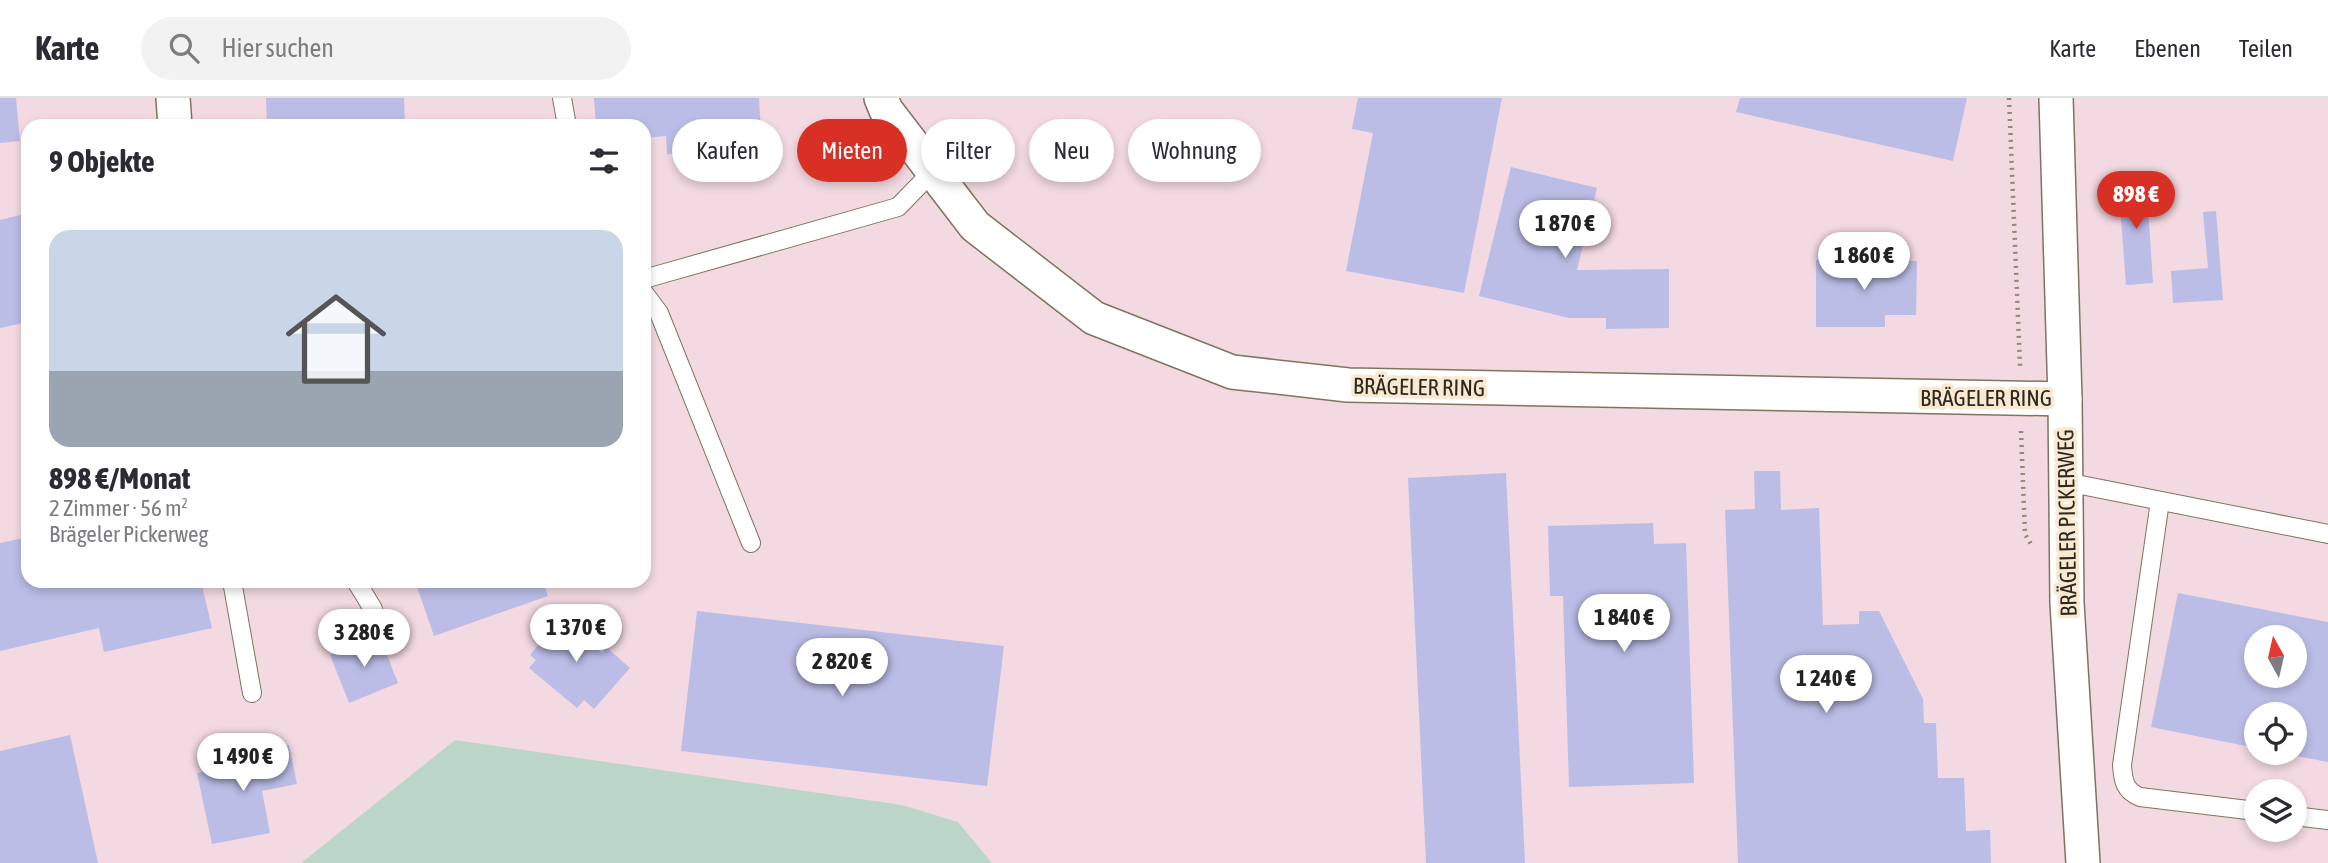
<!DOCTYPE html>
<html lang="de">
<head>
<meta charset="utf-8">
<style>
  body { margin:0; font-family:"Asap Condensed",sans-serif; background:#f2f2f3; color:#2b2b33; height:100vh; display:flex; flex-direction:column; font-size:26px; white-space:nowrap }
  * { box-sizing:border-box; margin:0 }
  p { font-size:23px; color:#7c7c81 }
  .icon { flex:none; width:38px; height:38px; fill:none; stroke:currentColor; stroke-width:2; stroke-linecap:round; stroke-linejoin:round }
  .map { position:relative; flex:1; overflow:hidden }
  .drawer { position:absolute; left:21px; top:21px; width:630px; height:469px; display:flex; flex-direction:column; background:#fff; border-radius:21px; box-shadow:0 4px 10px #0003 }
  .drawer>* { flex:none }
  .guide { position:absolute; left:672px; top:21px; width:665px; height:63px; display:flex; gap:14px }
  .needle { width:46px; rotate:352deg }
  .controls { position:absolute; left:2244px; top:527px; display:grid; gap:14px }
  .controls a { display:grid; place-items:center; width:63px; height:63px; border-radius:50%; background:#fff; box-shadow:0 4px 10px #0003; font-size:35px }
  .price { position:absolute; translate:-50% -60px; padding:0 16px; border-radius:24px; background:#fff; color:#222; font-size:23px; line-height:46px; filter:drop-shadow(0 2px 4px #0008) }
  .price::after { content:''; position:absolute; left:50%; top:42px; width:21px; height:16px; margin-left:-10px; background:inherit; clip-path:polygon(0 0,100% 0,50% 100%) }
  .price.active { background:#d93025; color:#fff }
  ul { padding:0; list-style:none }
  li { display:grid; align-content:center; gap:14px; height:371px; padding:0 28px }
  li+li { border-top:2px solid #e1e1e2 }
  li span { display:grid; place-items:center; height:217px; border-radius:21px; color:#555 }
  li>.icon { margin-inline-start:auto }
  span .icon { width:126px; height:126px; fill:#fffc; stroke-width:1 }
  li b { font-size:30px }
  h2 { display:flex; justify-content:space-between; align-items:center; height:84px; padding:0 28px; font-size:30px }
  .chip { padding:0 24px; border-radius:32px; background:#fff; box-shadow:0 4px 10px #0003; font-size:24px; line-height:63px }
  .chip.active { background:#d93025; color:#fff }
  header { display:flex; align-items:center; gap:42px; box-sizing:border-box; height:98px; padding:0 35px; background:#fff; border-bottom:2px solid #e1e1e2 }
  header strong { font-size:33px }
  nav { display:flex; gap:38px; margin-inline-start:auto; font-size:24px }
  .search { width:490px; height:63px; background:#f2f2f3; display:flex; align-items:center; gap:18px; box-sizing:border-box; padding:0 24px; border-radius:38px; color:#7c7c81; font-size:26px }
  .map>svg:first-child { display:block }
  .industrial { fill:#f3d9e1; fill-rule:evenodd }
  .green { fill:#bbd6c8 }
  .building { fill:#bcbde7; fill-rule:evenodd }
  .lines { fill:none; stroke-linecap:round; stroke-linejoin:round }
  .lane-casing { stroke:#81745e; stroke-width:20 }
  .street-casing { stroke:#81745e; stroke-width:36 }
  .path { stroke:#938978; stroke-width:4.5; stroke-dasharray:2 5; stroke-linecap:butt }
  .lane { stroke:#fff; stroke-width:18 }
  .street { stroke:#fff; stroke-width:33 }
  .labels { text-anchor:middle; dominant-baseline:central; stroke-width:7; stroke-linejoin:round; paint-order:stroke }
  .street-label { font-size:23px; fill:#2d281f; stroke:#f8e9d0 }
</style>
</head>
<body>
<header>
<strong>Karte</strong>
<div class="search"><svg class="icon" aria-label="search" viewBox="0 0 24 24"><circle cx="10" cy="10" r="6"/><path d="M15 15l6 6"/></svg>Hier suchen</div>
<nav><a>Karte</a><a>Ebenen</a><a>Teilen</a></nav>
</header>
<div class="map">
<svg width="2328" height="765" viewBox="0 0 2328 765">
  <rect width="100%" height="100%" fill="#f8e9d0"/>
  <path class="industrial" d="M 0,0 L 2328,0 L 2328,765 L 992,765 L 958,724 L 455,642 L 301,765 L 0,765 ZM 28,28 L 644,28 L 644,483 L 28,483 ZM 2256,539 L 2294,539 L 2294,578 L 2256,578 ZM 2256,616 L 2294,616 L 2294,654 L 2256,654 ZM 2256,693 L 2294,693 L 2294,732 L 2256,732 Z"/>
  <polygon class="green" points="455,642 902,707 958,724 992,765 301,765"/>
  <g class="building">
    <polygon points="0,0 16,0 20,43 0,45"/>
    <polygon points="266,0 404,0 405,28 267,28"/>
    <polygon points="594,0 759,0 762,50 667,56 666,38 644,40 644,28 596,28"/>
    <polygon points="1358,0 1502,0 1464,195 1346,173 1373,35 1352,31"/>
    <polygon points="1740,0 1967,0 1953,63 1736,14"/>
    <polygon points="1511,69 1597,90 1577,172 1669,171 1669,230 1606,231 1606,220 1569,220 1479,198"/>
    <polygon points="2146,79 2153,185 2126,187 2118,81"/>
    <polygon points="2216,113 2223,202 2173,205 2171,173 2208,170 2203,114"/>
    <polygon points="28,115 28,224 0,230 0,122"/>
    <polygon points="1816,162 1917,163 1916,217 1885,217 1885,229 1816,229"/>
    <polygon points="28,299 28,317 27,317 23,300"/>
    <polygon points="1754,373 1780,373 1781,412 1819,410 1823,527 1859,526 1859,513 1879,513 1923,601 1924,625 1936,625 1938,680 1964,680 1966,733 1990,732 1991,765 1738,765 1725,412 1755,411"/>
    <polygon points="1506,375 1525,765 1426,765 1408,380"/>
    <polygon points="1653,425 1654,446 1686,445 1694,685 1569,689 1563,498 1550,498 1548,428"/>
    <polygon points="28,439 28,483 201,483 212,530 104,554 99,530 0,553 0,445"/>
    <polygon points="415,483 543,483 548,498 434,538"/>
    <path d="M 2178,495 L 2328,524 L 2328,664 L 2285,656 L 2294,654 L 2294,616 L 2256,616 L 2256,650 L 2151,629 ZM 2256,539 L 2294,539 L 2294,578 L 2256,578 Z"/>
    <polygon points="566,513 586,530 581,537 602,555 606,549 630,570 594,611 584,602 577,610 529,570 536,562 530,557"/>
    <polygon points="697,513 1004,548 987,688 681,653"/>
    <polygon points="379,537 398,585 349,605 330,557"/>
    <polygon points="70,637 98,765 0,765 0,653"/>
    <polygon points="289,647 297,686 262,693 270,735 212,746 197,675 210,673 209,663 236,658 238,665 250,663 249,656"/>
  </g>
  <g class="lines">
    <g class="lane-casing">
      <g id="lane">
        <polyline points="562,0 567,28"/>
        <polyline points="644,181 898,109 933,73"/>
        <polyline points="644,195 659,215 751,445"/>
        <polyline points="2066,384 2328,436"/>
        <path d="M 2160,403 L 2122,667 C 2123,683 2125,693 2140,699 L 2256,713"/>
        <polyline points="232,483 252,595"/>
        <polyline points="356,483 373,511"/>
        <polyline points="2294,718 2328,722"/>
      </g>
    </g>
    <g class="street-casing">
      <g id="street">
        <polyline points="173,0 175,28"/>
        <polyline points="881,0 886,12 975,128 1094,220 1232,274 1348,287 2065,301"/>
        <polyline points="2056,0 2065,301 2067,505 2083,765"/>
      </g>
    </g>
    <g class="path">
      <polyline points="2009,0 2020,268"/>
      <polyline points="2021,333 2025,436 2032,448"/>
    </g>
    <use href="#lane" class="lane"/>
    <use href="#street" class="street"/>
  </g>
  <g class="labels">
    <g class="street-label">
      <text transform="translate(1419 289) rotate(1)">BRÄGELER RING</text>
      <text x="1986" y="300">BRÄGELER RING</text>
      <text transform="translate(2067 425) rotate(-91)">BRÄGELER PICKERWEG</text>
    </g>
  </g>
</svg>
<div class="controls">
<a><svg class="needle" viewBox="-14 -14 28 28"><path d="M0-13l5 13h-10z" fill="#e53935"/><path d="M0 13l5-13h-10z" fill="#7c7c81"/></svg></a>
<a><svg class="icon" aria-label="locate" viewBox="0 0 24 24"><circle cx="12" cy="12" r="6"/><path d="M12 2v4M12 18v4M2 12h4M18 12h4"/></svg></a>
<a><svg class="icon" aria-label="layers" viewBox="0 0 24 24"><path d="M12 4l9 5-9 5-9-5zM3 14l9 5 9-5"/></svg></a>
</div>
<b class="price active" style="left:2136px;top:133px">898 €</b>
<b class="price" style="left:1565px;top:162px">1 870 €</b>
<b class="price" style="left:1864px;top:194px">1 860 €</b>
<b class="price" style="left:1624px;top:556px">1 840 €</b>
<b class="price" style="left:576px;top:566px">1 370 €</b>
<b class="price" style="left:364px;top:571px">3 280 €</b>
<b class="price" style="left:842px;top:600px">2 820 €</b>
<b class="price" style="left:1826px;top:617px">1 240 €</b>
<b class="price" style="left:243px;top:695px">1 490 €</b>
<div class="guide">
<a class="chip">Kaufen</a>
<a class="chip active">Mieten</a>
<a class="chip">Filter</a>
<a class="chip">Neu</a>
<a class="chip">Wohnung</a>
</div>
<section class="drawer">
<h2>9 Objekte<svg class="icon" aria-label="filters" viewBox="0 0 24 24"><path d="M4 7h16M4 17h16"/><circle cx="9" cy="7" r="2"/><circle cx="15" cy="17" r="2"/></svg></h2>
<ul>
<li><span style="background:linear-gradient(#c9d6e8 65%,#9aa5b1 0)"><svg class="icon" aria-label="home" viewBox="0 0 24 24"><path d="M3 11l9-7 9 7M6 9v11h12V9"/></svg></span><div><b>898 €/Monat</b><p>2 Zimmer · 56 m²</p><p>Brägeler Pickerweg</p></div></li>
</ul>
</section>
</div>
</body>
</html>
